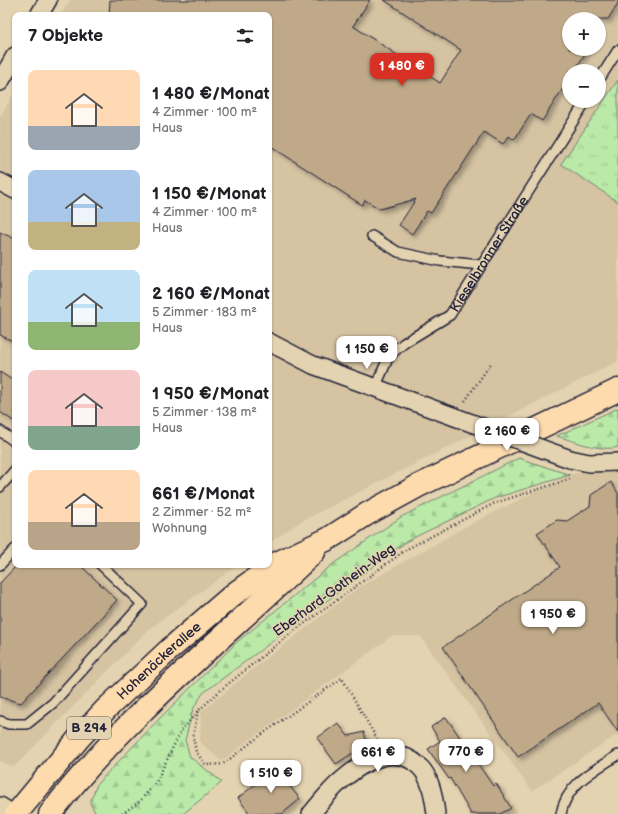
<!DOCTYPE html>
<html lang="de">
<head>
<meta charset="utf-8">
<style>
  body { margin:0; font-family:"Balsamiq Sans",sans-serif; background:#f6f6f6; color:#202124; height:100vh; display:flex; flex-direction:column; font-size:15px; white-space:nowrap }
  * { box-sizing:border-box; margin:0 }
  p { font-size:13px; color:#757577 }
  .icon { flex:none; width:22px; height:22px; fill:none; stroke:currentColor; stroke-width:2; stroke-linecap:round; stroke-linejoin:round }
  .map { position:relative; flex:1; overflow:hidden }
  .panel { position:absolute; left:12px; top:12px; width:260px; height:556px; display:flex; flex-direction:column; background:#fff; border-radius:8px; box-shadow:0 1px 3px #0004 }
  .panel>* { flex:none }
  .controls { position:absolute; left:562px; top:12px; display:grid; gap:8px }
  .controls a { display:grid; place-items:center; width:44px; height:44px; border-radius:50%; background:#fff; box-shadow:0 1px 3px #0004; font-size:20px }
  .price { position:absolute; translate:-50% -34px; padding:0 9px; border-radius:8px; background:#fff; color:#222; font-size:13px; line-height:26px; filter:drop-shadow(0 1px 2px #0008) }
  .price::after { content:''; position:absolute; left:50%; top:24px; width:12px; height:9px; margin-left:-6px; background:inherit; clip-path:polygon(0 0,100% 0,50% 100%) }
  .price.on { background:#d93025; color:#fff }
  ul { padding:0; list-style:none }
  li { display:flex; align-items:center; gap:12px; height:100px; padding:0 16px }
  li span { display:grid; place-items:center; flex:none; width:112px; height:80px; border-radius:8px; color:#555 }
  li>.icon { margin-inline-start:auto }
  span .icon { width:48px; height:48px; fill:#fffc; stroke-width:1 }
  li b { font-size:17px }
  h2 { display:flex; justify-content:space-between; align-items:center; height:48px; padding:0 16px; font-size:17px }
  .map>svg:first-child { display:block }
  .built { fill:#d5c3a2; fill-rule:evenodd }
  .grass { fill:url(#grass-tufts); stroke:#6e8672 }
  .forest { fill:url(#forest-firs); stroke:#6e8672 }
  .building { fill:#bfa988; stroke:#22223b; filter:url(#shadow) }
  .lines { fill:none; stroke-linecap:round; stroke-linejoin:round }
  .service-casing { stroke:#22223b; stroke-width:12 }
  .minor-casing { stroke:#22223b; stroke-width:20 }
  .primary-casing { stroke:#22223b; stroke-width:25 }
  .path { stroke:#22223b; stroke-width:2.5; stroke-dasharray:1 3; stroke-linecap:butt }
  .service { stroke:#e4d3b0; stroke-width:9 }
  .minor { stroke:#e4d3b0; stroke-width:17 }
  .primary { stroke:#fddbac; stroke-width:22 }
  .minor-bridge-casing { stroke:#22223b; stroke-width:20; stroke-linecap:butt }
  .minor-bridge { stroke:#e4d3b0; stroke-width:17 }
  .labels { text-anchor:middle; dominant-baseline:central; stroke-width:3; stroke-linejoin:round; paint-order:stroke }
  .shield { fill:#e4d3b0; stroke:#5c575e; stroke-width:1 }
  .shield-label { font-size:13px; font-weight:bold; fill:#22223b }
  .street-label { font-size:14px; fill:#22223b; stroke:#e4d3b0 }
</style>
</head>
<body>
<div class="map">
<svg width="618" height="814" viewBox="0 0 618 814">
  <defs>
    <pattern id="grass-tufts" width="24" height="20" patternUnits="userSpaceOnUse"><rect width="24" height="20" fill="#bae9a8"/><path d="M3 7l-1-3M5 7V3M7 7l1-3M15 17l-1-3M17 17v-4M19 17l1-3" fill="none" stroke="#a0c892"/></pattern>
    <pattern id="forest-firs" width="22" height="20" patternUnits="userSpaceOnUse"><rect width="22" height="20" fill="#bae9a8"/><path d="M5 1l3.5 6h-7zM16 11l3.5 6h-7z" fill="#a0c892"/></pattern>
    <filter id="shadow"><feDropShadow dx="3.5" dy="3.5" stdDeviation="2" flood-color="#0004"/></filter>
  </defs>
  <rect width="100%" height="100%" fill="#e4d3b0"/>
  <filter id="ink" filterUnits="userSpaceOnUse"><feTurbulence type="fractalNoise" baseFrequency=".025" numOctaves="2"/><feDisplacementMap in="SourceGraphic" scale="8" xChannelSelector="R" yChannelSelector="G"/><feConvolveMatrix kernelMatrix="1 2 1 2 8 2 1 2 1" color-interpolation-filters="sRGB"/></filter>
  <g filter="url(#ink)">
    <g class="built">
      <path d="M 70,0 L 618,0 L 618,361 L 298,523 L 269,543 L 269,15 L 61,15 ZM 569,19 L 599,19 L 599,49 L 569,49 ZM 569,71 L 599,71 L 599,101 L 569,101 Z"/>
      <polygon points="15,91 15,565 238,565 149,629 14,767 0,761 0,117"/>
      <polygon points="618,463 618,734 532,791 420,636 392,636 221,761 200,742 201,712 253,669 358,588 472,523 570,475"/>
    </g>
    <polygon class="grass" points="618,80 618,202 561,164"/>
    <g class="forest">
      <path d="M 618,408 L 618,447 C 602,452 573,441 557,436 Z"/>
      <polygon points="519,458 570,475 495,498 407,541 203,693 193,709 185,740 190,757 222,782 183,814 96,814 90,803 97,784 163,715 237,642 333,564 401,517"/>
    </g>
    <g class="building">
      <polygon points="110,0 370,0 353,26 440,83 461,50 384,0 618,0 618,3 608,19 569,19 569,49 588,49 574,71 569,71 569,79 542,121 531,114 514,140 509,136 503,144 484,132 431,213 427,211 412,234 399,225 416,199 380,209 365,200 362,205 269,145 269,15 109,15"/>
      <polygon points="0,232 15,239 15,342 0,335"/>
      <polygon points="0,372 15,382 15,422 0,412"/>
      <polygon points="611,482 618,493 618,732 598,703 518,757 443,647 560,567 537,533 557,520 567,521 590,506 591,495"/>
      <polygon points="17,565 80,565 117,600 21,703 0,697 0,583"/>
      <polygon points="446,717 493,786 496,783 511,808 500,814 471,814 450,778 449,779 428,749 440,741 431,727"/>
      <polygon points="338,723 348,736 364,732 368,747 356,751 336,764 317,738"/>
      <polygon points="282,763 291,774 285,780 300,799 282,814 250,814 238,798"/>
    </g>
    <g class="lines">
      <g class="service-casing">
        <g id="service">
          <polyline points="599,80 618,50"/>
          <polyline points="372,236 398,252 440,261 481,265"/>
          <path id="s1" d="M 375,388 L 389,356 L 404,343 L 450,315 L 586,101"/>
          <polyline points="0,431 15,442"/>
          <polyline points="0,487 15,470"/>
          <polyline points="0,565 15,549"/>
          <polyline points="0,721 9,724 27,724 53,703 142,604 101,565"/>
          <path d="M 561,814 C 566,784 595,770 618,755"/>
        </g>
      </g>
      <g class="minor-casing">
        <g id="minor">
          <polyline points="39,15 48,0"/>
          <polyline points="0,82 15,56"/>
          <polyline points="0,182 15,190"/>
          <polyline points="269,342 313,365 455,417"/>
          <polyline points="570,459 589,463 618,462"/>
          <polyline points="0,806 13,814"/>
          <path d="M 311,814 C 321,802 330,790 342,780 C 362,763 394,742 419,766 C 431,777 434,798 436,814"/>
        </g>
      </g>
      <g class="primary-casing">
        <g id="primary">
          <path id="s2" d="M 16,814 L 79,738 L 106,709 L 170,649 L 234,594 L 277,563 L 328,539 L 367,514 L 418,486 L 618,390"/>
          <path d="M 50,814 C 126,715 224,638 314,552"/>
        </g>
      </g>
      <g class="path">
        <polyline points="465,401 492,362"/>
        <polyline points="198,711 193,736 196,752 206,765 223,764 261,735 342,678 377,739"/>
        <polyline points="122,814 140,801 156,782 181,731 198,711 223,688 290,634 407,549 495,503 570,479"/>
      </g>
      <use href="#service" class="service"/>
      <use href="#minor" class="minor"/>
      <use href="#primary" class="primary"/>
      <g class="minor-bridge-casing">
        <polyline id="minor-bridge" points="455,417 570,459"/>
      </g>
      <use href="#minor-bridge" class="minor-bridge"/>
    </g>
  </g>
  <g class="labels">
    <rect class="shield" x="67" y="717" width="44" height="22" rx="3"/>
    <g class="shield-label">
      <text x="89" y="728">B 294</text>
    </g>
    <g class="street-label">
      <text stroke="none"><textPath href="#s1" startOffset="181">Kieselbronner Straße</textPath></text>
      <text transform="translate(334 590) rotate(-36)">Eberhard-Gothein-Weg</text>
      <text stroke="none"><textPath href="#s2" startOffset="210">Hohenäckerallee</textPath></text>
    </g>
  </g>
</svg>
<div class="controls">
<a>+</a>
<a>−</a>
</div>
<b class="price on" style="left:402px;top:87px">1 480 €</b>
<b class="price" style="left:367px;top:370px">1 150 €</b>
<b class="price" style="left:507px;top:452px">2 160 €</b>
<b class="price" style="left:553px;top:635px">1 950 €</b>
<b class="price" style="left:378px;top:773px">661 €</b>
<b class="price" style="left:466px;top:773px">770 €</b>
<b class="price" style="left:271px;top:794px">1 510 €</b>
<section class="panel">
<h2>7 Objekte<svg class="icon" aria-label="filters" viewBox="0 0 24 24"><path d="M4 7h16M4 17h16"/><circle cx="9" cy="7" r="2"/><circle cx="15" cy="17" r="2"/></svg></h2>
<ul>
<li><span style="background:linear-gradient(#ffd9b3 70%,#9aa5b1 0)"><svg class="icon" aria-label="home" viewBox="0 0 24 24"><path d="M3 11l9-7 9 7M6 9v11h12V9"/></svg></span><div><b>1 480 €/Monat</b><p>4 Zimmer · 100 m²</p><p>Haus</p></div></li>
<li><span style="background:linear-gradient(#a9c7e8 65%,#c2b280 0)"><svg class="icon" aria-label="home" viewBox="0 0 24 24"><path d="M3 11l9-7 9 7M6 9v11h12V9"/></svg></span><div><b>1 150 €/Monat</b><p>4 Zimmer · 100 m²</p><p>Haus</p></div></li>
<li><span style="background:linear-gradient(#bfe0f5 65%,#8fb573 0)"><svg class="icon" aria-label="home" viewBox="0 0 24 24"><path d="M3 11l9-7 9 7M6 9v11h12V9"/></svg></span><div><b>2 160 €/Monat</b><p>5 Zimmer · 183 m²</p><p>Haus</p></div></li>
<li><span style="background:linear-gradient(#f6c9c9 70%,#7fa58c 0)"><svg class="icon" aria-label="home" viewBox="0 0 24 24"><path d="M3 11l9-7 9 7M6 9v11h12V9"/></svg></span><div><b>1 950 €/Monat</b><p>5 Zimmer · 138 m²</p><p>Haus</p></div></li>
<li><span style="background:linear-gradient(#ffd9b3 65%,#b9a48a 0)"><svg class="icon" aria-label="home" viewBox="0 0 24 24"><path d="M3 11l9-7 9 7M6 9v11h12V9"/></svg></span><div><b>661 €/Monat</b><p>2 Zimmer · 52 m²</p><p>Wohnung</p></div></li>
</ul>
</section>
</div>
</body>
</html>
